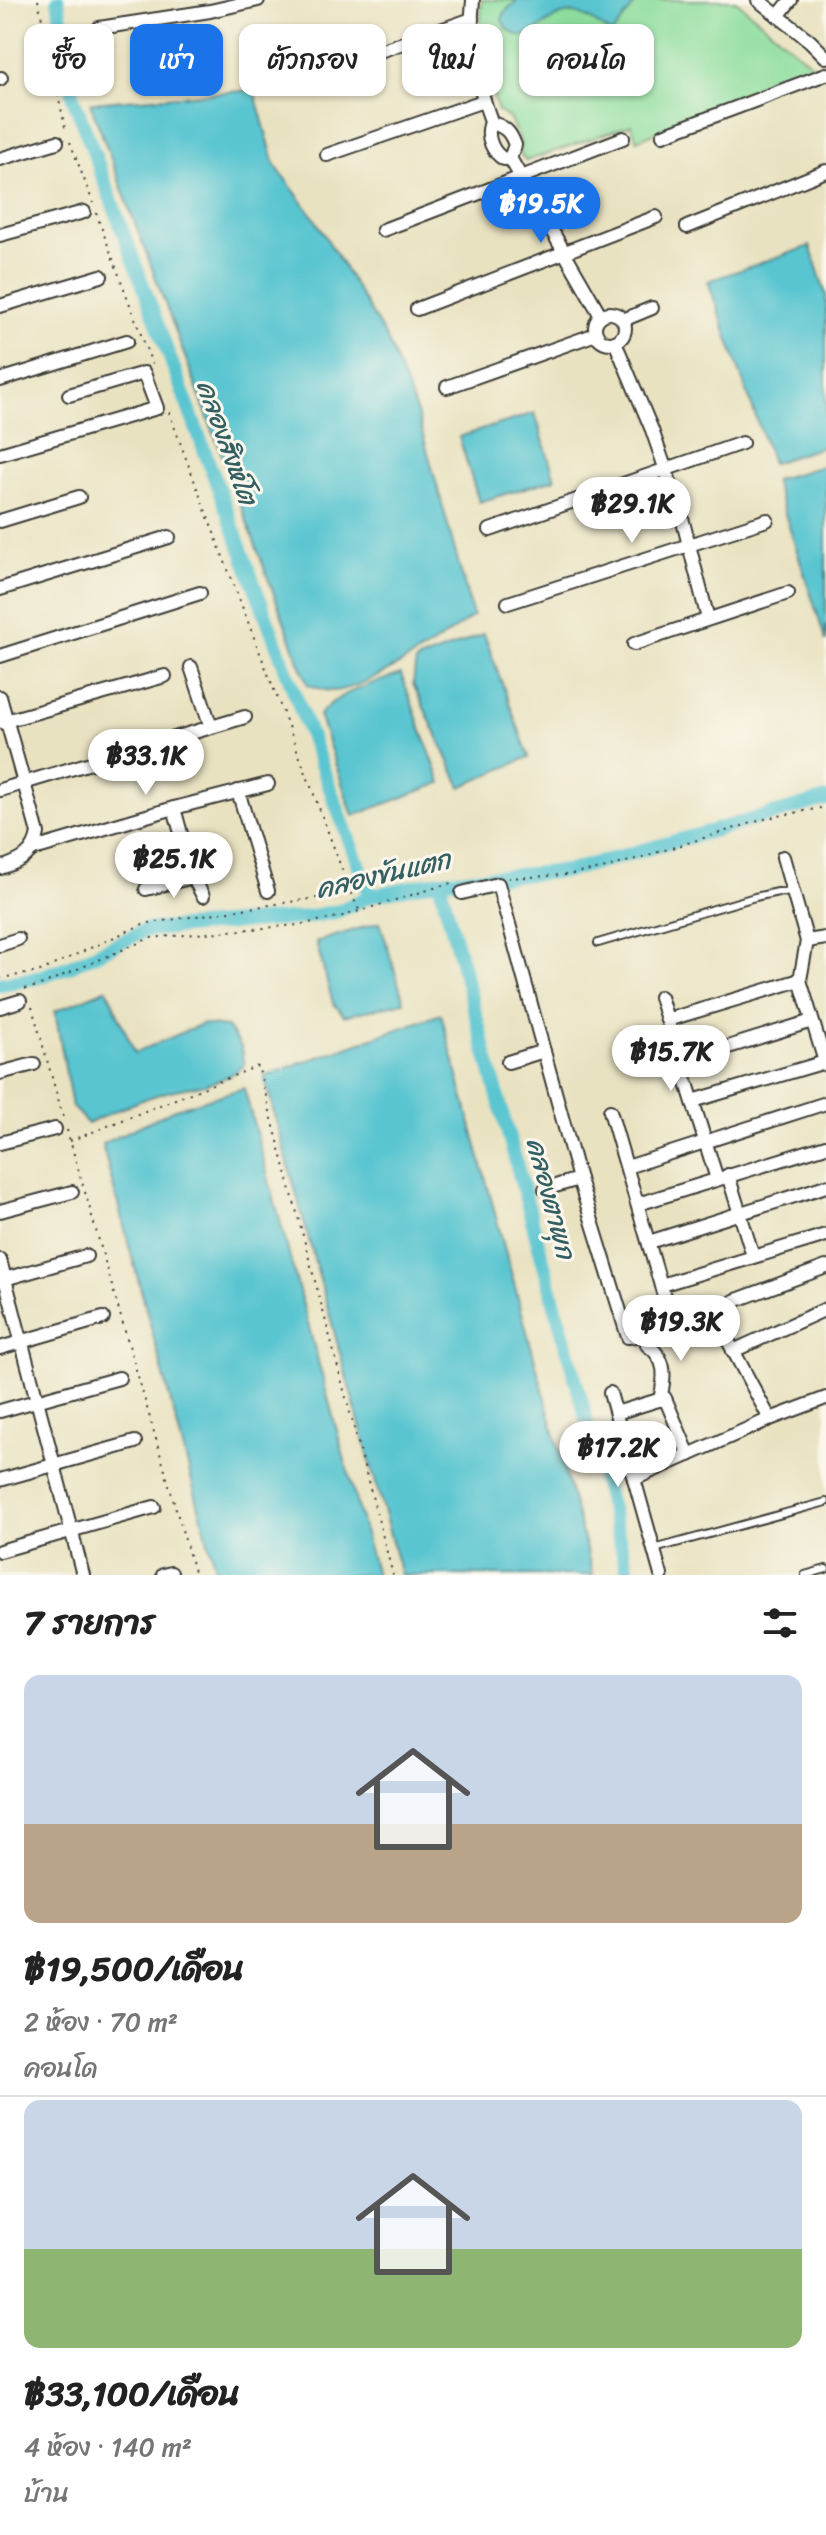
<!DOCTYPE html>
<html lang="th">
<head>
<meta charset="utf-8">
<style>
  body { margin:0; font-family:Sriracha,"Playpen Sans Thai",sans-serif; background:#f2f2f2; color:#222; height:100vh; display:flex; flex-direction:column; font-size:30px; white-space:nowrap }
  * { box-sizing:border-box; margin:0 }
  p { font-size:26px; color:#767676 }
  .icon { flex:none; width:44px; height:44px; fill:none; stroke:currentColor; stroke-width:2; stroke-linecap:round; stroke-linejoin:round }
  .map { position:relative; height:1575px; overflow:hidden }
  .panel { display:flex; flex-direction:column; background:#fff; flex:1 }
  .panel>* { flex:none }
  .hud { position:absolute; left:24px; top:24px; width:778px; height:72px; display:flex; gap:16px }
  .price { position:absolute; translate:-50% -68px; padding:0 18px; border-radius:28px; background:#fff; color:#222; font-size:26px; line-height:52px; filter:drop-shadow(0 2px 4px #0008) }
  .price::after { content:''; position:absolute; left:50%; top:48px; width:24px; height:18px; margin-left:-12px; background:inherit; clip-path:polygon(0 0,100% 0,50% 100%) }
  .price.selected { background:#1a73e8; color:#fff }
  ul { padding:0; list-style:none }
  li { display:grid; align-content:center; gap:16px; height:424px; padding:0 24px }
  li+li { border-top:2px solid #e0e0e0 }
  li span { display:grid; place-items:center; height:248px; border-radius:16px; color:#555 }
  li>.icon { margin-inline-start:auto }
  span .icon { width:144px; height:144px; fill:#fffc; stroke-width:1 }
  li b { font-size:34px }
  h2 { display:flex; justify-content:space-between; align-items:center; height:96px; padding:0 24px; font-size:34px }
  .pill { padding:0 28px; border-radius:16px; background:#fff; box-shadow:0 2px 6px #0004; font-size:28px; line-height:72px }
  .pill.selected { background:#1a73e8; color:#fff }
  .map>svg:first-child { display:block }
  .green { fill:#8cdd9d; stroke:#547c5c; stroke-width:2 }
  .water { fill:#58c5d0; stroke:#3a7076; stroke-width:2 }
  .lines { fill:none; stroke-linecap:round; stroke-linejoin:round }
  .canal { stroke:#58c5d0; stroke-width:14 }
  .lane-casing { stroke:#3b3a35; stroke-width:10 }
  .street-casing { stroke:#3b3a35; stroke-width:16 }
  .path { stroke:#3b3a35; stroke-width:2; stroke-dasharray:2 6; stroke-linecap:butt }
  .lane { stroke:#fff; stroke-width:6 }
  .street { stroke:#fff; stroke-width:12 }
  .labels { text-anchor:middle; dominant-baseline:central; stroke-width:6; stroke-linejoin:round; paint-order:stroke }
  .water-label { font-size:26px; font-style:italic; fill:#346064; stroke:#fbf7ec }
</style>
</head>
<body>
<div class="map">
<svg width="826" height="1575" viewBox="0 0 826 1575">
  <rect width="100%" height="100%" fill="#fbf7ec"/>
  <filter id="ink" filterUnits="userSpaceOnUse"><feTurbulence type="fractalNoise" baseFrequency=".0125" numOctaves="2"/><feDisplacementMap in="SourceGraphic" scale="16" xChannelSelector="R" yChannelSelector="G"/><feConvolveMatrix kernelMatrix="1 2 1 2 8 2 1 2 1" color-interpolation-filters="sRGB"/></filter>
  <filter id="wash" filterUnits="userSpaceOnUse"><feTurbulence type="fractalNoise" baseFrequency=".006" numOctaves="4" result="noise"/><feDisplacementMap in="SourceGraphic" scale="32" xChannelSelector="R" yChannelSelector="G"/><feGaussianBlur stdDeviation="1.8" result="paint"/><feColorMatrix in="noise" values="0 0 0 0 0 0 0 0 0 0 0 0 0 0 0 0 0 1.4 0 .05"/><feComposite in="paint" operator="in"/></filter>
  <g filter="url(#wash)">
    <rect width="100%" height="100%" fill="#e9e2c1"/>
    <polygon class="green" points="482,0 735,0 816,68 637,140 631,125 526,161 521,155 520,140 509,118 498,111 491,88 480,38"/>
    <g class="water">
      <path d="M 517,0 L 638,0 L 612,34 C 601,27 586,14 573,13 C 544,11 527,59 502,21 L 504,13 Z"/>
      <path d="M 254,90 L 275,165 L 315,219 L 387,339 L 417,413 L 473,616 C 443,639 369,689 332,691 C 325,691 315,687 308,685 L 90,103 Z"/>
      <polygon points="810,246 826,295 826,446 772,463 708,281"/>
      <polygon points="535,413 555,479 479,502 459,437"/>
      <polygon points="826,465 826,641 774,480"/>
      <polygon points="484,634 529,757 461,787 413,684 416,661"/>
      <path d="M 401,674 L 441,783 L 353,816 L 319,715 C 339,691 372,684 401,674 Z"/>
      <polygon points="380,922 404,1002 344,1016 333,1003 316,942"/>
      <path d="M 107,989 L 135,1053 L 202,1024 L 227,1027 L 241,1047 L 244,1065 C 224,1085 189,1086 163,1093 C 136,1101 112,1112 88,1124 L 72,1107 L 55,1011 Z"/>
      <polygon points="441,1014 593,1575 401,1575 264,1076"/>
      <polygon points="244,1088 376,1575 217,1575 102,1144 175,1109"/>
    </g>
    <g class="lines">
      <g class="canal">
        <polyline points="58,0 73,97 370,896"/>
        <polyline points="439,881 629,1575"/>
        <polyline points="0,984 36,978 70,966 146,930 301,918 339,911 370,896 439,881 568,871 826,799"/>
      </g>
    </g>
  </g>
  <g filter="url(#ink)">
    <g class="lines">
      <g class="lane-casing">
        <g id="lane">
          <polyline points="598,943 755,897 778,892 793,893"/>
          <polyline points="654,1549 826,1502"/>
          <polyline points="805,1575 826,1569"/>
        </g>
      </g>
      <g class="street-casing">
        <g id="street">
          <path d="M 473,0 C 468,44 477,83 492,124"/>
          <polyline points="758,0 810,41 826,57"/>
          <polyline points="778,16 791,0"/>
          <polyline points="99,28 210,11 258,0"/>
          <polyline points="302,78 472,19"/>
          <polyline points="0,79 1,78"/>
          <path d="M 495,124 C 507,128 511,134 515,145 L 510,158 L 504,159 C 493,153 486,138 490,125 Z"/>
          <polyline points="663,135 826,74"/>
          <polyline points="327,155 483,101"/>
          <polyline points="510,158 601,316"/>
          <polyline points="0,159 57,142"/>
          <polyline points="687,227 826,171"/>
          <polyline points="383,230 623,138"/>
          <polyline points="0,235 84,212"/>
          <polyline points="0,306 101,276"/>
          <polyline points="417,309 656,217"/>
          <circle cx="610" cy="328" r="15"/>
          <polyline points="623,320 652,308"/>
          <polyline points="615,342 652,430 681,514 708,619"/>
          <polyline points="0,380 127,341"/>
          <polyline points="447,387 596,334"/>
          <polyline points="0,454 157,408 144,373 69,395"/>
          <polyline points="0,521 79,497"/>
          <polyline points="490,530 742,443"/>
          <polyline points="0,589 169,537"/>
          <polyline points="508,603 767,520"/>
          <polyline points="634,644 788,593"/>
          <polyline points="0,656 200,593"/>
          <polyline points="191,667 211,727"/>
          <path d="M 0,697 L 38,833 C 35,855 19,862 0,868"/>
          <polyline points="2,722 165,676"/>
          <polyline points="0,790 245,717"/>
          <polyline points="238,791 268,891"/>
          <polyline points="174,808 193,877 203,896"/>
          <polyline points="34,849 174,808 268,784"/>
          <polyline points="783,857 807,941 800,980 826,1065"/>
          <polyline points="146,889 193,877"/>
          <polyline points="462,893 498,884 579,1179 628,1337 719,1324 770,1419 634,1479"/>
          <polyline points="807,941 826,938"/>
          <polyline points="0,945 18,939"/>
          <polyline points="660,997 717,1179"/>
          <polyline points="0,1007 20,1001"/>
          <polyline points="667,1020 800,980"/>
          <polyline points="508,1062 544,1051"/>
          <polyline points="680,1062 812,1021"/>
          <polyline points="0,1073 34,1064"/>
          <polyline points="693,1101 825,1062"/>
          <polyline points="610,1111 666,1303"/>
          <polyline points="0,1143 55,1129"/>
          <polyline points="627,1167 826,1103"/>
          <polyline points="728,1175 753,1256"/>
          <polyline points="545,1189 579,1179"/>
          <polyline points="638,1204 826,1146"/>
          <polyline points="0,1211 72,1192"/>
          <polyline points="649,1242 826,1186"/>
          <polyline points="0,1260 83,1575"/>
          <polyline points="1,1280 86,1256"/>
          <polyline points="661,1285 826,1235"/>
          <polyline points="734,1301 826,1267"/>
          <path d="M 647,1345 C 668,1359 665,1378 660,1400"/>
          <polyline points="0,1348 103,1318"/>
          <polyline points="733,1351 826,1309"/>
          <polyline points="610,1393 661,1575"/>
          <polyline points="0,1411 119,1378"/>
          <polyline points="616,1413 665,1398 689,1455"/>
          <polyline points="770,1419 826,1398"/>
          <polyline points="0,1480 135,1442"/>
          <polyline points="0,1551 154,1507"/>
          <polyline points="163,1575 171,1573"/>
        </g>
      </g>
      <g class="path">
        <polyline points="38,0 66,132"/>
        <polyline points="70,142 93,203"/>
        <polyline points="96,213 152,364"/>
        <path d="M 169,412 C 227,572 291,729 349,889"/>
        <polyline points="508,878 567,875 607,868 768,818 826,807"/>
        <polyline points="0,978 38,972 143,924 336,895 349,889 359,910"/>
        <polyline points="25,989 38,986 150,938 298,925 343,916 454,882"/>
        <polyline points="32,1007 64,1120"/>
        <polyline points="67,1130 83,1186"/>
        <polyline points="70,1141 258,1066 393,1575"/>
        <polyline points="85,1192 195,1575"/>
      </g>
      <use href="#lane" class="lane"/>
      <use href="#street" class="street"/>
    </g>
  </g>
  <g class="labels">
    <g class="water-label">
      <text transform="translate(227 442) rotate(70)">คลองสิงห์โต</text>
      <text transform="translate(383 874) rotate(-13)">คลองขันแตก</text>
      <text transform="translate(551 1198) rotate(75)">คลองตาพุก</text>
    </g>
  </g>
</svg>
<b class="price selected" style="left:541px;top:245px">฿19.5K</b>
<b class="price" style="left:632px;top:545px">฿29.1K</b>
<b class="price" style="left:146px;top:797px">฿33.1K</b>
<b class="price" style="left:174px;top:900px">฿25.1K</b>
<b class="price" style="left:671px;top:1093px">฿15.7K</b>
<b class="price" style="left:681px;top:1363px">฿19.3K</b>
<b class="price" style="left:618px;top:1489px">฿17.2K</b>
<div class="hud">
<a class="pill">ซื้อ</a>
<a class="pill selected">เช่า</a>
<a class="pill">ตัวกรอง</a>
<a class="pill">ใหม่</a>
<a class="pill">คอนโด</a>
</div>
</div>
<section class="panel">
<h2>7 รายการ<svg class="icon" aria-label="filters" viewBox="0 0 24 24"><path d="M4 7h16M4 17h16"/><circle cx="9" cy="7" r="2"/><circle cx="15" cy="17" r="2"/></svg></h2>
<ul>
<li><span style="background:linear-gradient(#c9d6e8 60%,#b9a48a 0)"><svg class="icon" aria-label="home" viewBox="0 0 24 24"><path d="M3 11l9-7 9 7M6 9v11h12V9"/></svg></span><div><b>฿19,500/เดือน</b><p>2 ห้อง · 70 m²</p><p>คอนโด</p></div></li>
<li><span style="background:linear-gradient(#c9d6e8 60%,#8fb573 0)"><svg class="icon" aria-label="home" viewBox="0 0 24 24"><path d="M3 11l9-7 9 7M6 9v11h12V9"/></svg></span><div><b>฿33,100/เดือน</b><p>4 ห้อง · 140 m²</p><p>บ้าน</p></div></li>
</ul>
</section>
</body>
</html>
